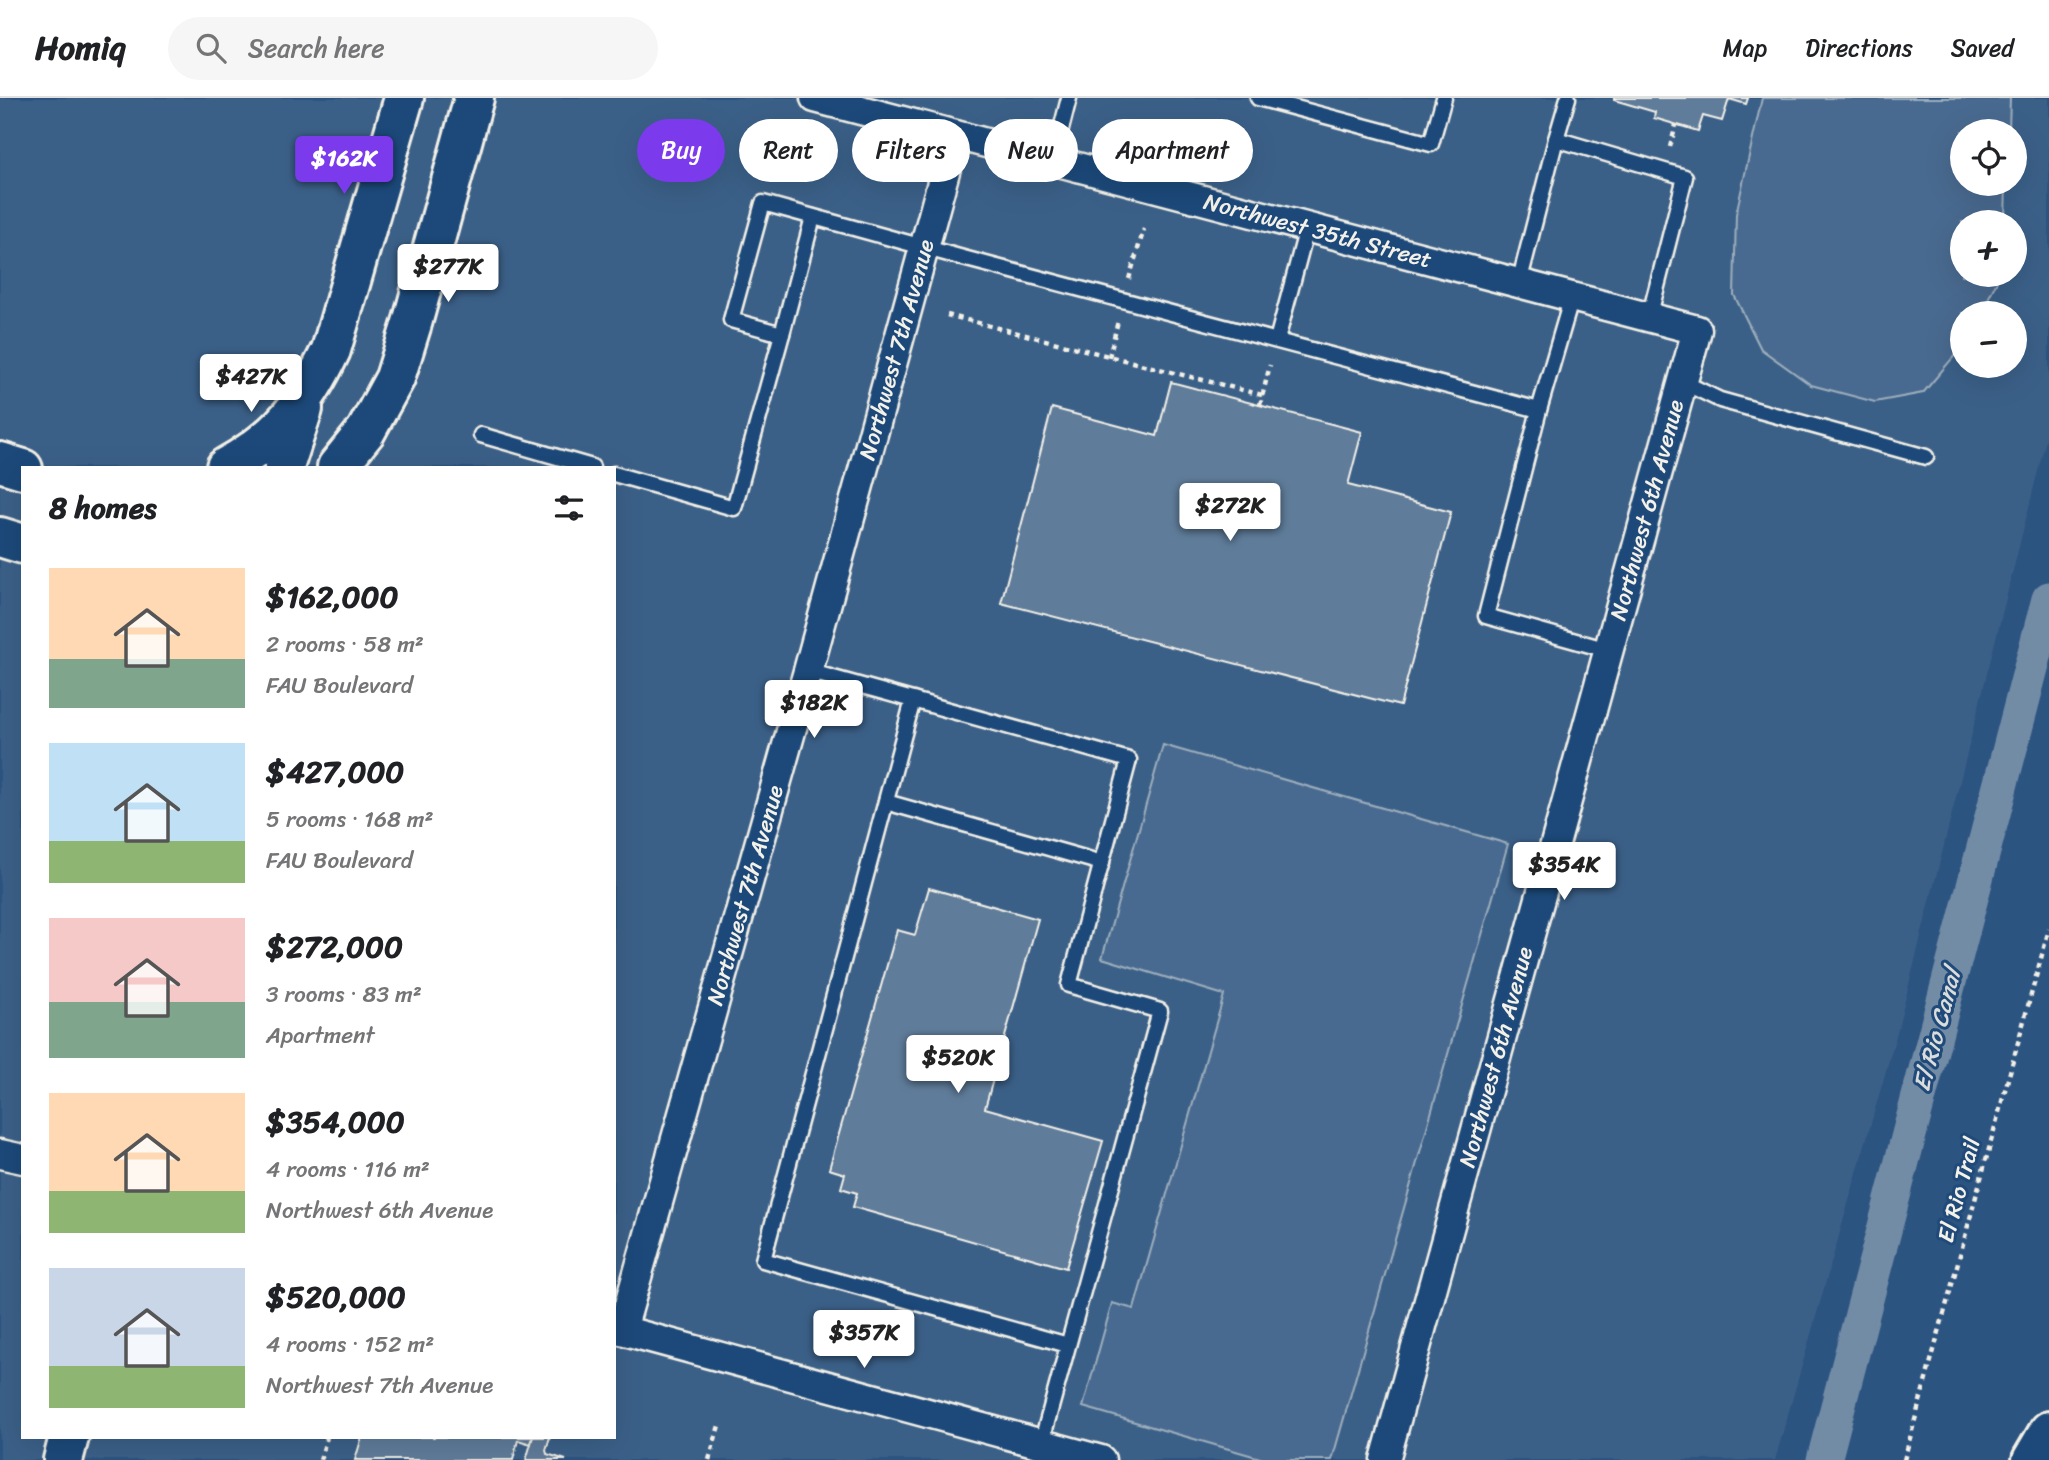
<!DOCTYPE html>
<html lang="en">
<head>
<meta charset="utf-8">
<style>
  body { margin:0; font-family:Sriracha,sans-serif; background:#f6f6f6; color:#202124; height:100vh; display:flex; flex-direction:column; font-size:26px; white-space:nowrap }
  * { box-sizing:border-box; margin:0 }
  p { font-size:23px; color:#757577 }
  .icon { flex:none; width:38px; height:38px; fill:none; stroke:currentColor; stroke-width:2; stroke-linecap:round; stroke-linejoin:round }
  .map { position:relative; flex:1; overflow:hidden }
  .side { position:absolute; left:21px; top:368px; width:595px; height:973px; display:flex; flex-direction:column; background:#fff; border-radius:0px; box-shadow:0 7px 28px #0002 }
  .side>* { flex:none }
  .top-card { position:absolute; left:637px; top:21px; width:665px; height:63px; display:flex; gap:14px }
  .controls { position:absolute; left:1950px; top:21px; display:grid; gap:14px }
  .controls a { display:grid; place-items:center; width:77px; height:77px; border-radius:50%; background:#fff; box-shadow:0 7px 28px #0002; font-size:35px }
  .price { position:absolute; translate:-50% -60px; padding:0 16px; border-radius:7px; background:#fff; color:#222; font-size:23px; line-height:46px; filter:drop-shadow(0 2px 4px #0008) }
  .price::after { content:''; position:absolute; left:50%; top:42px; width:21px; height:16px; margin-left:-10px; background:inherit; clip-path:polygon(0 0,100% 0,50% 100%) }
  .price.on { background:#7c3aed; color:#fff }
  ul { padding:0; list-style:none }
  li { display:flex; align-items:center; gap:21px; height:175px; padding:0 28px }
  li span { display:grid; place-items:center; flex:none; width:196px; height:140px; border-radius:0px; color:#555 }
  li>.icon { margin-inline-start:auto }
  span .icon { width:84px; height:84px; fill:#fffc; stroke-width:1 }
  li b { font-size:30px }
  h2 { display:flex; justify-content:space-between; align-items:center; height:84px; padding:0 28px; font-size:30px }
  .chip { padding:0 24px; border-radius:32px; background:#fff; box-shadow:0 7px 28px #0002; font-size:24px; line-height:63px }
  .chip.on { background:#7c3aed; color:#fff }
  header { display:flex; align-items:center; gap:42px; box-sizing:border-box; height:98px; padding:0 35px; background:#fff; border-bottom:2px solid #e0e0e0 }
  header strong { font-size:33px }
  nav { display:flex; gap:38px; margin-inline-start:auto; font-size:24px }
  .search { width:490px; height:63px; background:#f6f6f6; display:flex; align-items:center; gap:18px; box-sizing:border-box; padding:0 24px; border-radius:38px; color:#757577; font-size:26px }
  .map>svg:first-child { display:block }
  .built { fill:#3b6088; fill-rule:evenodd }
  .green { fill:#496b90; stroke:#9eaebc; stroke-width:2 }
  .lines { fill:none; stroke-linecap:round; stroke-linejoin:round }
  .canal { stroke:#738ca6; stroke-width:35 }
  .building { fill:#5e7b9a; stroke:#f4f1e8; stroke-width:2 }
  .lane-casing { stroke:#f4f1e8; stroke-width:19 }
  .street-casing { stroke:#f4f1e8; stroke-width:33 }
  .secondary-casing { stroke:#f4f1e8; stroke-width:44 }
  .path { stroke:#f4f1e8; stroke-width:4.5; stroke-dasharray:5 5; stroke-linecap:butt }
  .lane { stroke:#1f4a7a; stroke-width:14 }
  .street { stroke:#1f4a7a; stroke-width:28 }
  .secondary { stroke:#1f4a7a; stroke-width:38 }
  .labels { text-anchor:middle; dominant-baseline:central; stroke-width:6; stroke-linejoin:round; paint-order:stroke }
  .street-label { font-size:23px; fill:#f4f1e8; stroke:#1f4a7a }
  .water-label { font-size:24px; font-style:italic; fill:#dadddb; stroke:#1f4a7a }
</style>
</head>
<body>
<header>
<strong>Homiq</strong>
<div class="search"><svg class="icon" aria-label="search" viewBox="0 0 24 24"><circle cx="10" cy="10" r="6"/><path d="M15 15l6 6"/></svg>Search here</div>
<nav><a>Map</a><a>Directions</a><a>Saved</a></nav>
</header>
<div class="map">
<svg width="2049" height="1362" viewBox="0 0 2049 1362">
  <rect width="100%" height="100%" fill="#2c5481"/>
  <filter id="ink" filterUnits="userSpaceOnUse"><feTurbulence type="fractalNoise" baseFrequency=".0143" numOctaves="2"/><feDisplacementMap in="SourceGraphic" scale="14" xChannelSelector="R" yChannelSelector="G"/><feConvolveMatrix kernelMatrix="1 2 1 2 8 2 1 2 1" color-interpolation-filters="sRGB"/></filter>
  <g filter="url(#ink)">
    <path class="built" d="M 0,0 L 2049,0 L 2049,329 L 1897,934 L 1775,1362 L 0,1362 ZM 1962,33 L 2014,33 L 2014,86 L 1962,86 ZM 1962,124 L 2014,124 L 2014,177 L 1962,177 ZM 1962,215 L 2014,215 L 2014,268 L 1962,268 ZM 23,369 L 614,369 L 614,1339 L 23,1339 Z"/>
    <g class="green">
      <polygon points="1762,0 2010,0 2009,33 1962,33 1962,86 2006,86 2005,124 1962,124 1962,177 2000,177 1981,215 1962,215 1962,249 1923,295 1875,304 1811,287 1761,251 1734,197 1736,116"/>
      <polygon points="1163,647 1508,746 1332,1362 1267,1362 1083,1309 1112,1205 1134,1211 1224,897 1102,860"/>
    </g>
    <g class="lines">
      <polyline class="canal" points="1824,1362 2049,501"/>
    </g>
    <g class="building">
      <polygon points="1614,0 1748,0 1746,6 1729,1 1722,23 1703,18 1698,33 1654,20 1655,14 1614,2"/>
      <polygon points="1171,284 1362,334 1348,387 1451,414 1400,608 1001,505 1052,310 1157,338"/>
      <polygon points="929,790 1038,821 985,1010 1103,1043 1066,1170 853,1109 857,1095 841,1090 845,1076 829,1071 897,832 915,837"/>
      <polygon points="362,1339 533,1339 531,1346 518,1342 513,1362 355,1362"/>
      <polygon points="533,1339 550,1339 546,1352 547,1356 566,1362 526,1362"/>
    </g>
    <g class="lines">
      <g class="lane-casing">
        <g id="lane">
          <polyline points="1258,0 1431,46 1444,0"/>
          <polyline points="1556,41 1568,0"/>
          <polyline points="1053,63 1069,0"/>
          <polyline points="1519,185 1556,41 1685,79 1649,220"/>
          <polyline points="782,236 813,119"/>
          <polyline points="1277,242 1307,130"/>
          <polyline points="1683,284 1720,302 1926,359"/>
          <polyline points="1539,312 1572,199"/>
          <polyline points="481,337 592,369"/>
          <polyline points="614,376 734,410 782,236 731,222 763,105 963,160 1539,312 1486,518 1608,552"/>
          <polyline points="808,573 1129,662 1069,887 1160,913 1041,1346"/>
          <polyline points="913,602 763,1162 1068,1247"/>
          <polyline points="886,704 1102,765"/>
        </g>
      </g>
      <g class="street-casing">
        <g id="street">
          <path id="s1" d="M 815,0 L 1697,232 L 1385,1362"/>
          <polyline points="0,1056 23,1061"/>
          <polyline points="614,1230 1101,1362"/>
          <path id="s2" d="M 622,1232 L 808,573 L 955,37"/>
        </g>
      </g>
      <g class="secondary-casing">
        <g id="secondary">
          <polyline points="0,364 23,371"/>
          <path d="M 226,369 C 278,341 306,305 331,252 L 404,0"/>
          <polyline points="284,369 303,311"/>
          <polyline points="337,369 366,333 395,280 413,222 474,0"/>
          <polyline points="0,439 23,446"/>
          <polyline points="63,1362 69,1339"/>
          <polyline points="2032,1362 2049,1333"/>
        </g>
      </g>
      <g class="path">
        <polyline points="1670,49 1676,27"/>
        <polyline points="1129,181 1144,131"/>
        <polyline points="947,217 1262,297"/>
        <polyline points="1109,259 1118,223"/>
        <polyline points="1260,307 1270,267"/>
        <polyline points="320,1362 327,1339"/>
        <polyline points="709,1362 720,1324"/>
        <polyline points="1904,1362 2049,831"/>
      </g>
      <use href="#lane" class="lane"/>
      <use href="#street" class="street"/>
      <use href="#secondary" class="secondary"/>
    </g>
  </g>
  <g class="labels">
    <g class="street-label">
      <text stroke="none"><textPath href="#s1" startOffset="520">Northwest 35th Street</textPath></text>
      <text stroke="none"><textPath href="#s2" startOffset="1018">Northwest 7th Avenue</textPath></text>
      <text transform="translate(1647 412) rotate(-75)">Northwest 6th Avenue</text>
      <text stroke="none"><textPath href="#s2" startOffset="452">Northwest 7th Avenue</textPath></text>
      <text transform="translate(1496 959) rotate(-75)">Northwest 6th Avenue</text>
      <text transform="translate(1959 1092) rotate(-75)">El Rio Trail</text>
    </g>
    <g class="water-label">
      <text transform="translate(1937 932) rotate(-75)">El Rio Canal</text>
    </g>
  </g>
</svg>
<div class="controls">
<a><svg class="icon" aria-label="locate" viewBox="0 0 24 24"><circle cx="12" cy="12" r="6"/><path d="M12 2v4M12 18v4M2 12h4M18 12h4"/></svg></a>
<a>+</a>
<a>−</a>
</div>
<b class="price on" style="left:344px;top:98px">$162K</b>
<b class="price" style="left:448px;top:206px">$277K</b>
<b class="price" style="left:251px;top:316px">$427K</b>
<b class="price" style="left:1230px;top:445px">$272K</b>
<b class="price" style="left:814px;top:642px">$182K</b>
<b class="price" style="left:1564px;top:804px">$354K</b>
<b class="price" style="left:958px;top:997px">$520K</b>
<b class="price" style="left:864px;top:1272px">$357K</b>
<div class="top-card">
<a class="chip on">Buy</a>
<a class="chip">Rent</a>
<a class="chip">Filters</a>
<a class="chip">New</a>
<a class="chip">Apartment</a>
</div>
<section class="side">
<h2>8 homes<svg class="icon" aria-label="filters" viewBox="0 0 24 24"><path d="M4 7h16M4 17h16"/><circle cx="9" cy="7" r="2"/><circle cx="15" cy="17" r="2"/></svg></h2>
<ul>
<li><span style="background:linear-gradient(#ffd9b3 65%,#7fa58c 0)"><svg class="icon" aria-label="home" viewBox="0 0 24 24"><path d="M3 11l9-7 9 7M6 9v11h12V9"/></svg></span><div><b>$162,000</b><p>2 rooms · 58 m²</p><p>FAU Boulevard</p></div></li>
<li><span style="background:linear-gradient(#bfe0f5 70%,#8fb573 0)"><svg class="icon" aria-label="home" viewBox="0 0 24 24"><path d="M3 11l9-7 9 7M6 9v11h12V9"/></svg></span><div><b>$427,000</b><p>5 rooms · 168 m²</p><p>FAU Boulevard</p></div></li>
<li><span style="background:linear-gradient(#f6c9c9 60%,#7fa58c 0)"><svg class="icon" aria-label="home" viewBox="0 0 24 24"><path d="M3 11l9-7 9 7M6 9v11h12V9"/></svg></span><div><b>$272,000</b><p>3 rooms · 83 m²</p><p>Apartment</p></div></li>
<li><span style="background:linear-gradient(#ffd9b3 70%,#8fb573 0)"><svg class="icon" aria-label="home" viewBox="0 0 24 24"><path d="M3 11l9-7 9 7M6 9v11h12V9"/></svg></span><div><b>$354,000</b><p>4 rooms · 116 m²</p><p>Northwest 6th Avenue</p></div></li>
<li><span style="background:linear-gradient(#c9d6e8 70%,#8fb573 0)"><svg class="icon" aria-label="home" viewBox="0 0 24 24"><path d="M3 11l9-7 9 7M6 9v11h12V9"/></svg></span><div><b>$520,000</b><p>4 rooms · 152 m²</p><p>Northwest 7th Avenue</p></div></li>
</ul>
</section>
</div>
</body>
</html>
